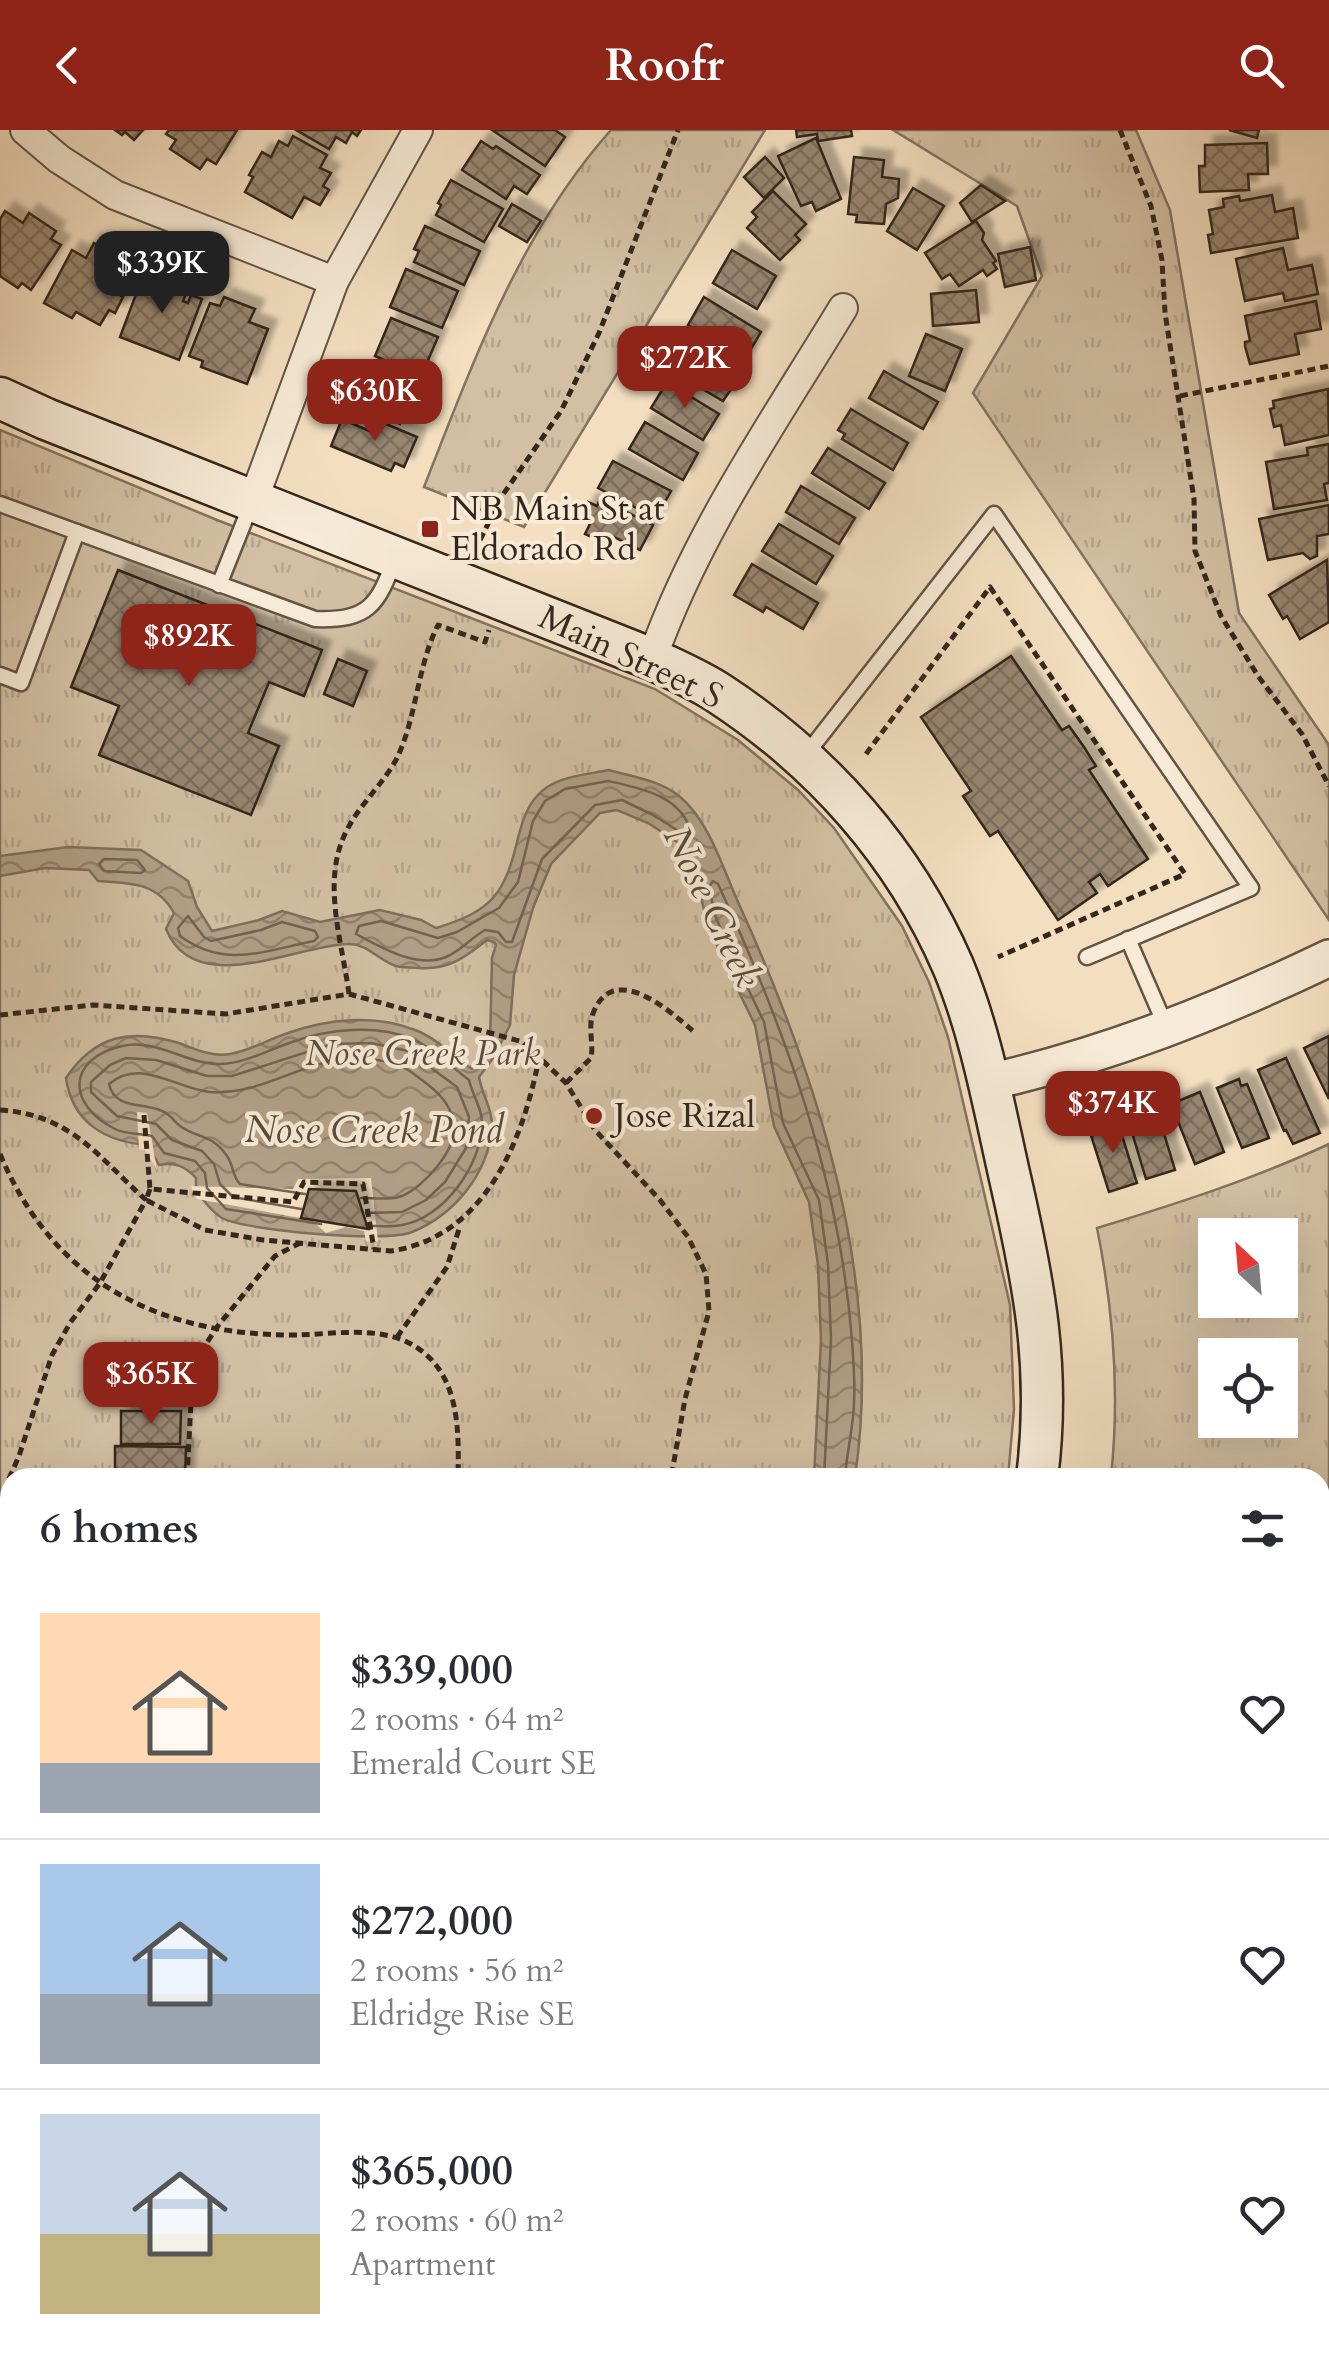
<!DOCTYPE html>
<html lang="en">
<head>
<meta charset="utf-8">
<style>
  body { margin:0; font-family:Cardo,serif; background:#f2f2f3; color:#2b2b33; height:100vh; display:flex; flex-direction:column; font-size:38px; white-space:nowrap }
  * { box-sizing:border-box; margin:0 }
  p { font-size:32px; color:#7c7c81 }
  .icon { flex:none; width:55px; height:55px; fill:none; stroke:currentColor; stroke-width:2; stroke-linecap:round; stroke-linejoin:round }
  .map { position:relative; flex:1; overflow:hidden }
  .side { position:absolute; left:0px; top:1338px; width:1330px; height:892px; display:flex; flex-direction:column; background:#fff; border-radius:30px 30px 0 0; box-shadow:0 10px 40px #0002 }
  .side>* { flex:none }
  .needle { width:65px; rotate:334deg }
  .fabs { position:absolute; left:1198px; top:1088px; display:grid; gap:20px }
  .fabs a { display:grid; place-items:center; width:100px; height:100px; border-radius:0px; background:#fff; box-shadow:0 10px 40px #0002; font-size:50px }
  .price { position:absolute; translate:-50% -85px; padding:0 22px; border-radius:20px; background:#8f2418; color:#fff; font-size:32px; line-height:65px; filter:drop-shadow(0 2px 5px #0008) }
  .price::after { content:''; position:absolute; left:50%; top:60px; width:30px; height:22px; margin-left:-15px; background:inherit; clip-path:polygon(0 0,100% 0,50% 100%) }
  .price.active { background:#222; color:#fff }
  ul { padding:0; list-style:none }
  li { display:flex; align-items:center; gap:30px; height:250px; padding:0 40px }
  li+li { border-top:2px solid #e1e1e2 }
  li span { display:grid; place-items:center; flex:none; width:280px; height:200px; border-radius:0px; color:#555 }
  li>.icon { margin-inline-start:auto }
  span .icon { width:120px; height:120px; fill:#fffc; stroke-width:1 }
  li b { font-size:42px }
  h2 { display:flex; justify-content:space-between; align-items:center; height:120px; padding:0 40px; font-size:42px }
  header { display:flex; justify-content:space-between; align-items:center; height:130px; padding:0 40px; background:#8f2418; color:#fff; font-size:45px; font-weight:600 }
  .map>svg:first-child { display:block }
  .park { fill:url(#park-tufts); stroke:#847360; stroke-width:2.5; fill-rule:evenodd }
  .water { fill:url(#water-waves); stroke:#806f5d; stroke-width:2.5 }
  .pier { fill:#f3dfc0 }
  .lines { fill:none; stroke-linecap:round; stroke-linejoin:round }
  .shore { stroke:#746352; stroke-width:2.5 }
  .building { fill:url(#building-cross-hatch); stroke:#35261c; stroke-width:2.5; filter:url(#shadow) }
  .service-casing { stroke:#645445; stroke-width:19 }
  .minor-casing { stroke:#645445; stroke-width:32 }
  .tertiary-casing { stroke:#645445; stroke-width:40 }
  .secondary-casing { stroke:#35261c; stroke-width:45 }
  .path { stroke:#35261c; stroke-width:5; stroke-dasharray:8 5; stroke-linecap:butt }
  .service { stroke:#f7ead6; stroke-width:14 }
  .minor { stroke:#f7ead6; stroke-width:28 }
  .tertiary { stroke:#f7ead6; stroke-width:35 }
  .secondary { stroke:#f7ead6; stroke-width:40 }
  .poi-dot { fill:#8f2418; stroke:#f7ead6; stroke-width:4 }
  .labels { text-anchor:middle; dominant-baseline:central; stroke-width:8; stroke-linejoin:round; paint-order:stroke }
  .poi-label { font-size:35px; fill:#35261c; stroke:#f7ead6; text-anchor:start }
  .street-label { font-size:35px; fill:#35261c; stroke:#f7ead6 }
  .park-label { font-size:35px; font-style:italic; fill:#5c4c3e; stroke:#f7ead6 }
  .water-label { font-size:38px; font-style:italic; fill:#5a4b3c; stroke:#f7ead6 }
</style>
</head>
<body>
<header><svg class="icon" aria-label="back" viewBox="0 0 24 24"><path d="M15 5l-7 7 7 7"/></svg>Roofr<svg class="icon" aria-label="search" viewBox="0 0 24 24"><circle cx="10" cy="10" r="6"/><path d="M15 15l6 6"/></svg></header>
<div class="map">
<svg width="1329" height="2228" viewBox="0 0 1329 2228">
  <defs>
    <pattern id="park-tufts" width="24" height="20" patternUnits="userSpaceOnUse" patternTransform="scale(2.5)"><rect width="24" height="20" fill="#d3c0a4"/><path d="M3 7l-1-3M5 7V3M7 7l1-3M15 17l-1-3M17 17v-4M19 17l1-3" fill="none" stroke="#b6a58d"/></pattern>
    <pattern id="water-waves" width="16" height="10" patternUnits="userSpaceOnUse" patternTransform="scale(2.5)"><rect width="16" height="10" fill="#b2a088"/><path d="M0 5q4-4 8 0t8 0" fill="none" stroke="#92826e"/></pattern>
    <pattern id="building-cross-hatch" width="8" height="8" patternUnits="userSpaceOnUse" patternTransform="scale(2.5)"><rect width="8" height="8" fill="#988671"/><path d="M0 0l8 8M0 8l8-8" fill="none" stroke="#7d6d5c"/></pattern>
    <filter id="shadow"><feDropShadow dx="9" dy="-9" stdDeviation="2.5" flood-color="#0004"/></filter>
  </defs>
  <rect width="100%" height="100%" fill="#f3dfc0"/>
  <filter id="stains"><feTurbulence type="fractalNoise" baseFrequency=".002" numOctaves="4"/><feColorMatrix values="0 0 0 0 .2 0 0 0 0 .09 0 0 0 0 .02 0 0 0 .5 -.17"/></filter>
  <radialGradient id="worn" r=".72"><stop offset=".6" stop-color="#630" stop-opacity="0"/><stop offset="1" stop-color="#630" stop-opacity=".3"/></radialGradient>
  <g class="park">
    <path d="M 611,0 L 765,0 L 524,397 L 424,357 C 473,232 520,102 611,0 Z"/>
    <polygon points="893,0 1136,0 1170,80 1239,483 1329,615 1329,790 973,263 1042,146 1017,76"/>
    <polygon points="0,300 217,390 655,559 738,610 798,660 834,698 902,796 929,852 948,907 1010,1175 1014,1279 1008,1347 10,1348 10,2220 252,2220 246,2228 0,2228"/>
    <path d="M 1329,1014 L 1329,1717 L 1320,1708 L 1320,1348 L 1111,1347 C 1120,1262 1114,1182 1097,1098 C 1176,1074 1254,1049 1329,1014 ZM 1215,1105 L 1280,1105 L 1280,1170 L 1215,1170 ZM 1215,1225 L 1280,1225 L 1280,1290 L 1215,1290 Z"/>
    <polygon points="1320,2215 1322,2228 949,2228 944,2220 1320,2220"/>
  </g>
  <g class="water">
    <path d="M 609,640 C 633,647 659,650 679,666 C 709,690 723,739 738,772 C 819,950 884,1151 855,1347 L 814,1347 L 821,1210 L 818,1135 L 809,1072 L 774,996 L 755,895 L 720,823 L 706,788 L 697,750 L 680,714 L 648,693 L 617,680 L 600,683 L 551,734 L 533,778 L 514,845 L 510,895 L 493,928 L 479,947 C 482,965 493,980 492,998 C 488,1044 454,1085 412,1102 C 387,1113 247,1101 222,1088 C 212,1082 203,1070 196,1060 L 196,1048 C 185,1036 175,1032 159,1035 L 148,1015 C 105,1012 72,992 66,948 C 95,905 130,898 179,913 C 195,919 212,927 230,924 C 250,921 269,909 288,903 C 327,889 375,884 415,900 C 435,907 454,927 472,939 L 486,926 L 490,915 L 492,828 L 496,815 L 494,812 L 487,810 C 464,828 449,840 419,838 C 412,837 402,838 396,836 C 379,831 367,813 348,814 C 296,815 195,870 166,799 L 174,783 C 157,752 130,753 98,751 L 89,740 L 45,738 L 0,746 L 0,726 L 68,717 L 141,720 L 188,751 L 197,777 L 212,801 L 259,790 L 282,781 L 320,792 L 380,780 L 421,790 L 436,798 C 493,781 505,763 518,708 C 522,693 526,678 537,666 C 554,646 585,645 609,640 Z"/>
    <polygon points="1055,2220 1199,2220 1206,2228 1062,2228"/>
  </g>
  <g class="pier">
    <polygon points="137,982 147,983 157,1040 145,1020 139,1019"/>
    <polygon points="371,1048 378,1111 366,1111 364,1101 346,1097 326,1103 311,1090 197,1069 192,1062 191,1056 293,1059 298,1049"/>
  </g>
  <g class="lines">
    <g class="shore">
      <path d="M 608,651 C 640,658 684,666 691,704 L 685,705 L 653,685 L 622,670 L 595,675 L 542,729 L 512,812 L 506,812 L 498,802 L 485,800 C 471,808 460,821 446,827 C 416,839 381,817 356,804 L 359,796 L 381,791 L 438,808 L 457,802 L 499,778 L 518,752 L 533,691 L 545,671 L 565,659 Z"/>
      <polygon points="104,729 137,730 145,740 141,743 104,741 99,734"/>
      <path d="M 188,786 L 204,807 L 211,811 L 261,800 L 282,792 L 315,801 L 318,807 L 314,811 C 263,821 225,839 180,806 L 178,798 Z"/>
      <path d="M 305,1064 L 240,1054 C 232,1046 234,1036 227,1026 C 211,1003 198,1009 180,996 C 173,991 171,984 162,981 C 143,972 115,980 109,954 C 141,927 176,959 210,962 C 278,966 316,911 396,934 C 406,937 414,944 422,950 C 438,962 448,971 454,991 C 461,1016 422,1060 399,1067 C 388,1070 373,1068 361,1068"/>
      <polyline points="301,1079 233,1067 220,1054 214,1034 202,1021 172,1010 156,994 117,986 91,962 91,952 110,935 126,928 156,930 207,946 232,946 332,914 371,913 408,921 457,957 469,987 466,1018 445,1052 426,1070 402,1082 366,1083"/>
      <path d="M 321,1094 L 226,1079 L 207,1058 L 205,1043 L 195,1031 L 164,1023 L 152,1006 C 140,1003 127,1005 115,999 C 67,975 66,929 122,916 C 156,908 186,934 219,934 C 244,934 268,920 292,912 C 328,899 376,894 412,909 C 431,917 452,937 469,950 C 472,964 483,980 482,995 C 481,1035 444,1088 402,1095 C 392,1097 380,1096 370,1096"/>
      <path d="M 824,1348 L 831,1209 L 828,1134 L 819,1070 L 783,993 L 764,892 L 729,819 L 715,785 L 709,757 L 713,751 L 718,754 C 785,898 840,1051 852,1211 C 854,1238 856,1268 852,1295 C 850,1312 846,1330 845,1348"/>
    </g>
  </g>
  <g class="building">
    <polygon points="115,0 143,0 134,10 125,2 122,5"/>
    <polygon points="169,0 237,0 216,34 207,29 200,39 170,19 176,10 166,4"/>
    <polygon points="296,0 361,0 357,6 352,2 346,13 336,7 329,19"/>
    <polygon points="492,0 555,0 565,7 545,36"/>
    <polygon points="796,0 851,0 852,6 818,11 817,4 797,7"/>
    <polygon points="1229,0 1259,0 1257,8"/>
    <polygon points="293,6 327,25 320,38 331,43 323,56 329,60 320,75 304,67 292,88 245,62 253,47 249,45 262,22 271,27 279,11 288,16"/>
    <polygon points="816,8 841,69 816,81 812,72 801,76 778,26"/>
    <polygon points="481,11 493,19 496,16 540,45 527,64 514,56 506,69 462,40"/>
    <polygon points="1267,13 1268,44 1248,44 1249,60 1200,62 1199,36 1205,36 1205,15"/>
    <polygon points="765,27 784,48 764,68 744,47"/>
    <polygon points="854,27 884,30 882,47 899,49 898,68 886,74 884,94 856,92 857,85 848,84"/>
    <polygon points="451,50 503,79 484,112 436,85 441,75 438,73"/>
    <polygon points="981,55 1005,71 972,92 960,73"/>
    <polygon points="913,58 944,76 917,120 887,101"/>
    <polygon points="773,61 806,94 795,105 800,110 780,130 747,98 757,87 752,82"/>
    <polygon points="1272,65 1275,82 1293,78 1298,108 1211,123 1208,105 1213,104 1209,80 1224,77 1223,69 1239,66 1240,71"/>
    <polygon points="512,74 541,91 527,112 499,96"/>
    <polygon points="5,81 23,93 29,83 56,101 51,109 61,115 31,160 22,153 18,158 0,146 0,89"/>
    <polygon points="976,91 984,103 982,110 996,131 993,133 997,139 987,146 983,140 959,156 950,144 942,149 925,123"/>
    <polygon points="425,96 480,121 464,155 414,132 419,121 414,119"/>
    <polygon points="94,113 123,128 119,136 128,141 116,163 123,167 115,183 109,180 100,195 76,182 72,188 44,173 72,120 86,128"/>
    <polygon points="1030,117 1036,150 1005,157 998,124"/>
    <polygon points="1283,118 1288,140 1312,135 1318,164 1285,171 1283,163 1245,171 1236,129"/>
    <polygon points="732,120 776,146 757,179 713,153"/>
    <polygon points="406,139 458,161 442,198 390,177"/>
    <polygon points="166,142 191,152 183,171 188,173 191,165 202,169 179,230 120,207 142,148 153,153 151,159 158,161"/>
    <polygon points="976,160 979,192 933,196 931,164"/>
    <polygon points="224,167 255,179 249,192 268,199 247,254 201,237 203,231 189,226 210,173 220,176"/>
    <polygon points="704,167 761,202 745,229 688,195"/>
    <polygon points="1316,171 1321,199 1295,204 1299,224 1250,234 1245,216 1245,212 1250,211 1245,186"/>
    <polygon points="391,188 438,207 422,244 419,243 417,249 403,244 405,239 375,226"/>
    <polygon points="926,204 962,219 945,261 909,246"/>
    <polygon points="686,214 740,246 723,271 670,240"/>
    <polygon points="368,239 415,256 414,259 421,262 415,276 408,273 400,294 353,276"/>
    <polygon points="884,241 938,272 923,299 869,268"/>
    <polygon points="667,252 719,284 703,310 651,278"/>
    <polygon points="1328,259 1329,305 1285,315 1281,295 1274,297 1270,279 1274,278 1273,271"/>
    <polygon points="851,279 908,313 893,340 842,309 845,304 838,300"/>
    <polygon points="342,289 374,303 379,291 417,307 404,337 395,333 391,341 331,316"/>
    <polygon points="645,292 698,323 683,350 629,319"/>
    <polygon points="1329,314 1329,353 1324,354 1327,370 1274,379 1266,332 1308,325 1307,318"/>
    <polygon points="828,318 885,353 869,379 812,343"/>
    <polygon points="613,331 671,361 656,388 598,358"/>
    <polygon points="801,356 855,388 839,414 786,382"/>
    <polygon points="600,369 653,395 640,420 612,406 608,415 585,404 590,394 580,389 588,372 597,376"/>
    <polygon points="1329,375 1329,404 1317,406 1317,426 1310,429 1303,423 1268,430 1259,389"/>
    <polygon points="779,394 833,426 816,454 762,421"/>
    <polygon points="1327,430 1329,492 1300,509 1287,486 1283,489 1269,465"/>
    <polygon points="752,434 818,473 803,499 766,477 763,482 734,465"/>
    <polygon points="118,440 322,520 304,566 269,552 248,603 279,616 251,685 99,625 119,576 71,557"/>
    <polygon points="1011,526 1062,600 1069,596 1084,617 1096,636 1089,640 1148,729 1108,756 1100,744 1089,752 1097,763 1058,790 998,701 990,706 963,666 971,661 921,587"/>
    <polygon points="338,529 367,541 353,576 324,564"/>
    <polygon points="1329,906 1329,969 1304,918"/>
    <polygon points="1286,928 1320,1003 1293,1014 1286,1000 1284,1001 1258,940"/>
    <polygon points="1239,949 1241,956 1247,954 1269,1008 1242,1018 1217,958"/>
    <polygon points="1200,962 1224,1022 1195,1034 1171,974"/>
    <polygon points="1156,977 1175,1040 1146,1049 1127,986"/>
    <polygon points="1117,990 1137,1053 1109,1062 1089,999"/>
    <polygon points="309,1059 356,1061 368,1099 301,1088"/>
    <polygon points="121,1281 181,1281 180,1314 121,1314"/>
    <polygon points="115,1316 186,1317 185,1348 115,1347"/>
    <polygon points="1320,1827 1329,1836 1329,1841 1320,1851"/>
    <polygon points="1329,1859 1329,1908 1320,1899 1320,1869"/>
    <polygon points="1320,2062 1327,2069 1329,2067 1329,2107 1320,2116"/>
    <polygon points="461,2220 468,2220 472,2228 443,2228"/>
    <polygon points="473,2220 513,2220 516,2228 477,2228"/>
    <polygon points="542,2220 577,2220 575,2227 578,2228 540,2228"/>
    <polygon points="712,2220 727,2220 732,2228 701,2228"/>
    <polygon points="735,2220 803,2220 791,2228 740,2228"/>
    <polygon points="820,2220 858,2220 863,2228 809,2228"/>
  </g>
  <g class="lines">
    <g class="service-casing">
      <g id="service">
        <path d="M 0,374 L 315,489 C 369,491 378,475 395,428"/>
        <polyline points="219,455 252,372"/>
        <polyline points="0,545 21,553 77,402"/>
        <polyline points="805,626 994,384 1251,758 1087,827"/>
        <polyline points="1128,809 1167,899"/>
        <polyline points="0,1471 10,1473"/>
        <polyline points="0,1988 10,1992"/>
        <polyline points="0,2207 10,2204"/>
        <polyline points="36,2220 37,2228"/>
        <polyline points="658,2220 665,2228"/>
        <polyline points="188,2228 191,2220"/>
      </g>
    </g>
    <g class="minor-casing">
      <g id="minor">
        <polyline points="25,0 59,29 115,65 334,151"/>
        <polyline points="253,371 334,151 418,0"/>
        <path d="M 652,529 C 696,403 774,292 843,178"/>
        <polyline points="1320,1966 1329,1973"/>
        <polyline points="920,2220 926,2228"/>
      </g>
    </g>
    <g class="tertiary-casing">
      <path id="tertiary" d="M 989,952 C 1108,925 1219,881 1329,828"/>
    </g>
    <g class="secondary-casing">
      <g id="secondary">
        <path d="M 0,268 L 46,289 L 652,529 C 675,540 699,550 720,564 C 822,631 904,723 953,836 C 981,903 994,977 1010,1048 C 1034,1153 1051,1239 1037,1348"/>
        <polyline points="286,2228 293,2220"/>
      </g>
    </g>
    <g class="path">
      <polyline points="1120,0 1151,76 1162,130 1165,183 1194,369 1195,421 1221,486 1258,546 1302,604 1329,656"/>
      <polyline points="1180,266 1329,236"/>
      <polyline points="480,410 502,366 561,281 599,203 678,0"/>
      <polyline points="866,624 990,457 1185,744 998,827"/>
      <path d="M 349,864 C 342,810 320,749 348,698 C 361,673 384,653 397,628 C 417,586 417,537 438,495 L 485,512 L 489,500"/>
      <polyline points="0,885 93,875 226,884 349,864 523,912 566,953 595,1000 660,1070 688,1107 706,1144 709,1181 685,1269 671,1348"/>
      <path d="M 566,953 L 591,928 C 594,913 587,897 594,881 C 615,832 670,881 693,901"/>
      <path d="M 0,980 C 72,985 97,1026 146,1070 L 100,1153 L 70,1193 L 52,1225 L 19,1326 L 0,1369"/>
      <polyline points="144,985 150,1059 293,1072 304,1052 363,1054 374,1119"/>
      <path d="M 0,1024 C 54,1153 160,1206 297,1205 C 335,1204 383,1195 416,1217 C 460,1245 459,1301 458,1348"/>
      <path d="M 150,1059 L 146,1070 L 205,1100 L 263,1110 L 391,1121 C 485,1107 523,1011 539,928"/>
      <polyline points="397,1207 447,1137 460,1096"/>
      <polyline points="187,1348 191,1272 169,1271 217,1197 275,1126 300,1113"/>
      <polyline points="0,1388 10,1391"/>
      <polyline points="1320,2181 1329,2178"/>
      <polyline points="956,2220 969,2228"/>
      <polyline points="1244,2220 1248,2228"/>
      <polyline points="363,2228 371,2220"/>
      <polyline points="1273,2228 1279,2220"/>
    </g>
    <use href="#service" class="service"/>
    <use href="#minor" class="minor"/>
    <use href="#tertiary" class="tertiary"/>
    <use href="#secondary" class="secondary"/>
  </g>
  <g class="poi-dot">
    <rect x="420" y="389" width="20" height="20" rx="5"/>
    <circle cx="594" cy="986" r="10"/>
  </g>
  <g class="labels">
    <g class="poi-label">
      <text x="450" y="379">NB Main St at<tspan x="450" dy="40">Eldorado Rd</tspan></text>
      <text x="614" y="986">Jose Rizal</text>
    </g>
    <g class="street-label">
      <text transform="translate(631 527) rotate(25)">Main Street S</text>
    </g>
    <g class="park-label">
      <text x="423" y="924">Nose Creek Park</text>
    </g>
    <g class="water-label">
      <text transform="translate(712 777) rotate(64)">Nose Creek</text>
      <text x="374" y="1000">Nose Creek Pond</text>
    </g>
  </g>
  <rect width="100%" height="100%" filter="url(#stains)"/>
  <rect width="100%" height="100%" fill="url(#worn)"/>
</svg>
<div class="fabs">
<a><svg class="needle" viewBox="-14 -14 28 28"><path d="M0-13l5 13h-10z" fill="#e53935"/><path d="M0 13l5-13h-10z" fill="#7c7c81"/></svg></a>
<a><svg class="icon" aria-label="locate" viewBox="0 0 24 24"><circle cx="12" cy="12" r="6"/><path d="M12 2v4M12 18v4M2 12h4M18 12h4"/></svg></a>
</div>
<b class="price active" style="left:162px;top:186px">$339K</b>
<b class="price" style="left:685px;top:281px">$272K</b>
<b class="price" style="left:375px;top:314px">$630K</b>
<b class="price" style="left:189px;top:559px">$892K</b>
<b class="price" style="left:1113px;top:1026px">$374K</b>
<b class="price" style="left:151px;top:1297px">$365K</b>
<section class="side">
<h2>6 homes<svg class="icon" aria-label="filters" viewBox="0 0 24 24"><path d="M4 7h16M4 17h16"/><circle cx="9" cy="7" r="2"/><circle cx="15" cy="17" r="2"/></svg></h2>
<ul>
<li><span style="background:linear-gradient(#ffd9b3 75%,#9aa5b1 0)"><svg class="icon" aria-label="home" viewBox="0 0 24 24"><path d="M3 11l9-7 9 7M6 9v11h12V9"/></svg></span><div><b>$339,000</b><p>2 rooms · 64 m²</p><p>Emerald Court SE</p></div><svg class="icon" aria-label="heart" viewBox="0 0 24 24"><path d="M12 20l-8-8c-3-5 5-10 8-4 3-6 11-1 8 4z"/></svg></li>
<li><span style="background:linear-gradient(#a9c7e8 65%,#9aa5b1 0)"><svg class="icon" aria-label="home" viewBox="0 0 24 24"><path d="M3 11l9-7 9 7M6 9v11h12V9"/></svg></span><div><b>$272,000</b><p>2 rooms · 56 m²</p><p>Eldridge Rise SE</p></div><svg class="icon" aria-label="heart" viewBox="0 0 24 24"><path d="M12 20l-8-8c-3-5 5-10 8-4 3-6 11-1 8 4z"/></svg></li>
<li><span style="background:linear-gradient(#c9d6e8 60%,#c2b280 0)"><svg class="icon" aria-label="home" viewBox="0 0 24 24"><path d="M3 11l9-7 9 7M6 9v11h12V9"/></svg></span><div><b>$365,000</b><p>2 rooms · 60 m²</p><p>Apartment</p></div><svg class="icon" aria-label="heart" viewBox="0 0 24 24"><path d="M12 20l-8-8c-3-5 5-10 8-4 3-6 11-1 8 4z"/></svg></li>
</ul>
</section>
</div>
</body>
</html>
